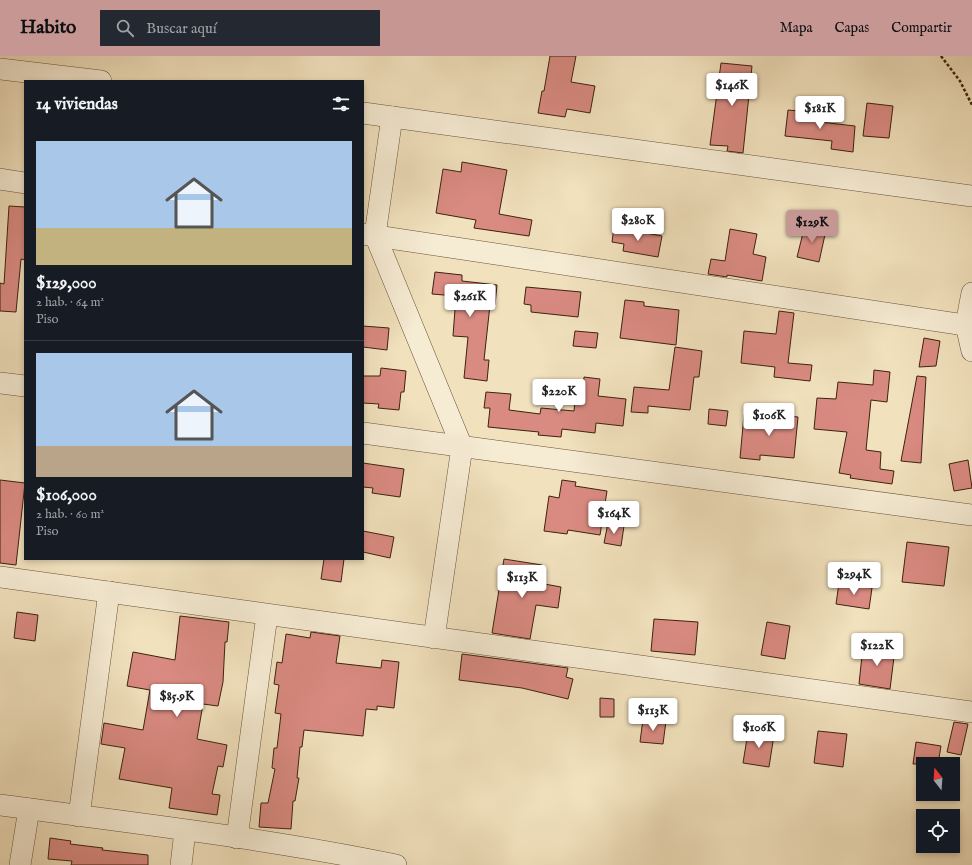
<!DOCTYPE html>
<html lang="es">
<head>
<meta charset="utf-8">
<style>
  body { margin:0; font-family:"IM FELL English",serif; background:#242831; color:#f1f3f6; height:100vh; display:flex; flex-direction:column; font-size:15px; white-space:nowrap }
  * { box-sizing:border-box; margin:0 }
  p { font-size:13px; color:#9ea1a6 }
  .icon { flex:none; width:22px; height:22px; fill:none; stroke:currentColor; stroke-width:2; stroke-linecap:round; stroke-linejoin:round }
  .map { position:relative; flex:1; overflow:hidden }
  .sheet { position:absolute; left:24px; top:24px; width:340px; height:480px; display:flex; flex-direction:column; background:#171b24; border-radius:0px; box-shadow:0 2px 6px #0003 }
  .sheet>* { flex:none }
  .needle { width:26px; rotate:343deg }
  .buttons { position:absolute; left:916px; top:701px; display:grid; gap:8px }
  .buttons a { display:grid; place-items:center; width:44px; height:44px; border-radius:0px; background:#171b24; box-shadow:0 2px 6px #0003; font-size:20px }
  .price { position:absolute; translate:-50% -34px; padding:0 9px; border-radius:4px; background:#fff; color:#222; font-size:13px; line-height:26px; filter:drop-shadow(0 1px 2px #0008) }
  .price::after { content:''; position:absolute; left:50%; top:24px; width:12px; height:9px; margin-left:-6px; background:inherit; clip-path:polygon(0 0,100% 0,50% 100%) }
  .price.on { background:#c59692; color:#111 }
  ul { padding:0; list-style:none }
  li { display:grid; align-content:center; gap:8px; height:212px; padding:0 12px }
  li+li { border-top:1px solid #363941 }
  li span { display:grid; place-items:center; height:124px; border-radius:0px; color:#555 }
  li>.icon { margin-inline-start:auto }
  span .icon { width:72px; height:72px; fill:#fffc; stroke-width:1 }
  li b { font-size:17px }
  h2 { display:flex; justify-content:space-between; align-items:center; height:48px; padding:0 12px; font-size:17px }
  header { display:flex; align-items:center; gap:24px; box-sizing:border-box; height:56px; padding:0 20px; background:#c59692; color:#111 }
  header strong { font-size:19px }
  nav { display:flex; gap:22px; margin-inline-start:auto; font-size:14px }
  .search { width:280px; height:36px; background:#242831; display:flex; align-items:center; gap:10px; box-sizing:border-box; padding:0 14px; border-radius:0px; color:#9ea1a6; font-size:15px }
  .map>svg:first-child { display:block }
  .building { fill:#d98a81; stroke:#3d220f }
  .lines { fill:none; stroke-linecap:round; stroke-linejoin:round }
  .minor-casing { stroke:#6a523a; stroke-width:22 }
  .path { stroke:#3d220f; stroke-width:2.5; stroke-dasharray:3 2; stroke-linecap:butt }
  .minor { stroke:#f6ecd4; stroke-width:21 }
</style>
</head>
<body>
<header>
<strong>Habito</strong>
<div class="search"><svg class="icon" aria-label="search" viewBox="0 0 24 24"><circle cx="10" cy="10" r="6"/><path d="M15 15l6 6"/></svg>Buscar aquí</div>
<nav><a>Mapa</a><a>Capas</a><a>Compartir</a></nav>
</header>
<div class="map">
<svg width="972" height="809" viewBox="0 0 972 809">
  <rect width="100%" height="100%" fill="#f1e1bd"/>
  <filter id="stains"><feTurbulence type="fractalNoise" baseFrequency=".005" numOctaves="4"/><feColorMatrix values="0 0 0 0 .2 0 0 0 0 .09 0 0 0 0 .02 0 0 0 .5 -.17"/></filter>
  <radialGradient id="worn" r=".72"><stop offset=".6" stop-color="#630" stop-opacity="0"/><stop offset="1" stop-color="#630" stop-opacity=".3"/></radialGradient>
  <g class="building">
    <polygon points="550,0 576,0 571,26 595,30 590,57 567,53 565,61 538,57 542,35 544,35"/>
    <polygon points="721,7 752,10 743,97 727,95 728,90 710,89"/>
    <polygon points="867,47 893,50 889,82 863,80"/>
    <polygon points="788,54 820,57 820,66 855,70 853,96 831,93 832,85 785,80"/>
    <polygon points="462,106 507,114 499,158 532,164 529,180 474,172 476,164 436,157 443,113 461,116"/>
    <polygon points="9,150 25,151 25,204 21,203 16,256 0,255 0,227 4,228"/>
    <polygon points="805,169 826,174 819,206 797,201"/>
    <polygon points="614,171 662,180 658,201 623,195 624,188 612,186"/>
    <polygon points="730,173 757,178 753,198 766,201 762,225 727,219 727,221 708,218 711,203 725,205"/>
    <polygon points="435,216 462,219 462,225 497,229 495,249 490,249 484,304 489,304 487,325 464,322 468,281 453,280 456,240 432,238"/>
    <polygon points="526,231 581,236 578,261 531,256 531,249 524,248"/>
    <polygon points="625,244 644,246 644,250 679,254 676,289 620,282"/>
    <polygon points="779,255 794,257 788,307 812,309 810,325 774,321 775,311 741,307 744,275 776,278"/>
    <polygon points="363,270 389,272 387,294 363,291"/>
    <polygon points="575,275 598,277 596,292 573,290"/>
    <polygon points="924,282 940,285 936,310 919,311"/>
    <polygon points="675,291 702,295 699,321 694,321 690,354 648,350 648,357 631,356 634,331 669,334"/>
    <polygon points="381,312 406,315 404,336 401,336 399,354 378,352 379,348 363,347 363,320 380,320"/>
    <polygon points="874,314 890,316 887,346 871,344 866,394 881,396 880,413 894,415 892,428 850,422 851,419 839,417 847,376 814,373 817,342 836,343 838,326 873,329"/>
    <polygon points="917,320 926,321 921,407 901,405"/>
    <polygon points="584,321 600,323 598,340 626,343 623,370 596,367 595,377 562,373 561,381 538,379 539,376 488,371 490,352 484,352 486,336 511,338 509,354 540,358 541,352 574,355 576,335 583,336"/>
    <polygon points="709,353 728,355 726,370 708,368"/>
    <polygon points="744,359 778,362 779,359 798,361 794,402 760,399 760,404 740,402"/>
    <polygon points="968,404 972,432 954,435 949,408"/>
    <polygon points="363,407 404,413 400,441 372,437 373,432 363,431"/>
    <polygon points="0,424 25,427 16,509 0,507"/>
    <polygon points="562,424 576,426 575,430 607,435 600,479 568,474 567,478 544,475 549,440 559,442"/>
    <polygon points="608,467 624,470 621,490 604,487"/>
    <polygon points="363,475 394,481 390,502 363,496"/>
    <polygon points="907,486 949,491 944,530 902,526"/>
    <polygon points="324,503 344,503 341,526 321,523"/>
    <polygon points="504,503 542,509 539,527 561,531 558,552 536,549 530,583 492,577"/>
    <polygon points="839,527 872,532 869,553 836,548"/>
    <polygon points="17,556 38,559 35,585 14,582"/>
    <polygon points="180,560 229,566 227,586 225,586 223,626 218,650 203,648 197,683 227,689 223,711 218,710 212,738 220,739 217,759 169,752 172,732 119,723 125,692 101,688 104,667 143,674 150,634 127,630 133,596 175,604"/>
    <polygon points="654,563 698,566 695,599 651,595"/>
    <polygon points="767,566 790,570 785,603 761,599"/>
    <polygon points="311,576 340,580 336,607 381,612 382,604 399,606 394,652 377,650 377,654 366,653 363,680 304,674 302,691 300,691 297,722 299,722 295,745 293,745 291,773 259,771 261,747 268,747 275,713 272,712 274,692 277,692 281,658 275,657 279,629 274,628 277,606 282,607 286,578 310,582"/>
    <polygon points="863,590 895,593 890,633 859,628"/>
    <polygon points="462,598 568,612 566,621 573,623 568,643 522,632 459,624"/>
    <polygon points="600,642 614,643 614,661 600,661"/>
    <polygon points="643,663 666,665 663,688 640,686"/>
    <polygon points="954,666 968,668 961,699 947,696"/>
    <polygon points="818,675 847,678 843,711 814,707"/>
    <polygon points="748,676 774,679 769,711 743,707"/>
    <polygon points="916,686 941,690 938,708 913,708"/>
    <polygon points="50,782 71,785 70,788 103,792 102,794 148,799 148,809 71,809 72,805 48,803"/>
  </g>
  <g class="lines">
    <g class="minor-casing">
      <g id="minor">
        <polyline points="0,13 101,25"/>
        <polyline points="363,57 972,140"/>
        <polyline points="392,61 375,179 462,391 434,582"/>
        <polyline points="0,123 25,127"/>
        <polyline points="363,178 972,270"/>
        <polyline points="972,237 966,269 972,295"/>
        <polyline points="0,327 25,330"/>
        <polyline points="363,377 972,459"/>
        <polyline points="0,521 972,656"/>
        <path d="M 0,749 C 132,767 266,782 396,809"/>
        <polyline points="79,760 109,536"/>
        <polyline points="237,782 267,559"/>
        <polyline points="20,809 29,753"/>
        <polyline points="181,809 185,775"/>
      </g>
    </g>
    <polyline class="path" points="941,0 960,25 972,49"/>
    <use href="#minor" class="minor"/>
  </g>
  <rect width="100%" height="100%" filter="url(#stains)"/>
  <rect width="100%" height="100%" fill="url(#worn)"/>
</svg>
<div class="buttons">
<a><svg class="needle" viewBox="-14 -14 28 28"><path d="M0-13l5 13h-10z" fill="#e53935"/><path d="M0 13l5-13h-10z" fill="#9ea1a6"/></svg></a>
<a><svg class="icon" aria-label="locate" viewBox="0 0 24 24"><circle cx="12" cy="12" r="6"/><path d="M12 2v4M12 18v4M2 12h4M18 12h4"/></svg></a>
</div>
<b class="price" style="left:732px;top:51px">$146K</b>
<b class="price" style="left:820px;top:74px">$181K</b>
<b class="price" style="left:638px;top:186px">$280K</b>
<b class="price on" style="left:812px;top:188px">$129K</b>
<b class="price" style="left:470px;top:262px">$261K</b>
<b class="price" style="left:559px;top:357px">$220K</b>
<b class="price" style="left:769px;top:381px">$106K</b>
<b class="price" style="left:614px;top:479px">$164K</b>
<b class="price" style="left:854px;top:540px">$294K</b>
<b class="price" style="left:522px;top:543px">$113K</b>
<b class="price" style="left:877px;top:611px">$122K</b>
<b class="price" style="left:177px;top:662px">$85.9K</b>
<b class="price" style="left:653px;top:676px">$113K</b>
<b class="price" style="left:759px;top:693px">$106K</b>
<section class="sheet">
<h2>14 viviendas<svg class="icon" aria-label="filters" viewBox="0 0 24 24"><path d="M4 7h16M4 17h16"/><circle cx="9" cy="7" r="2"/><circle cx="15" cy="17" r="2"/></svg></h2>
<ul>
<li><span style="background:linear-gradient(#a9c7e8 70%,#c2b280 0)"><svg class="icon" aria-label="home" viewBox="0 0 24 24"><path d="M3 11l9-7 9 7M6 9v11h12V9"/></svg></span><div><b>$129,000</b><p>2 hab. · 64 m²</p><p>Piso</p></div></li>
<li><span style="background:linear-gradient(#a9c7e8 75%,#b9a48a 0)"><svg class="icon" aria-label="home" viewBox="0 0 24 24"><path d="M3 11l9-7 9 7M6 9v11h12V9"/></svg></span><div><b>$106,000</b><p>2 hab. · 60 m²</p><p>Piso</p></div></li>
</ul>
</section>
</div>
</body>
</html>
